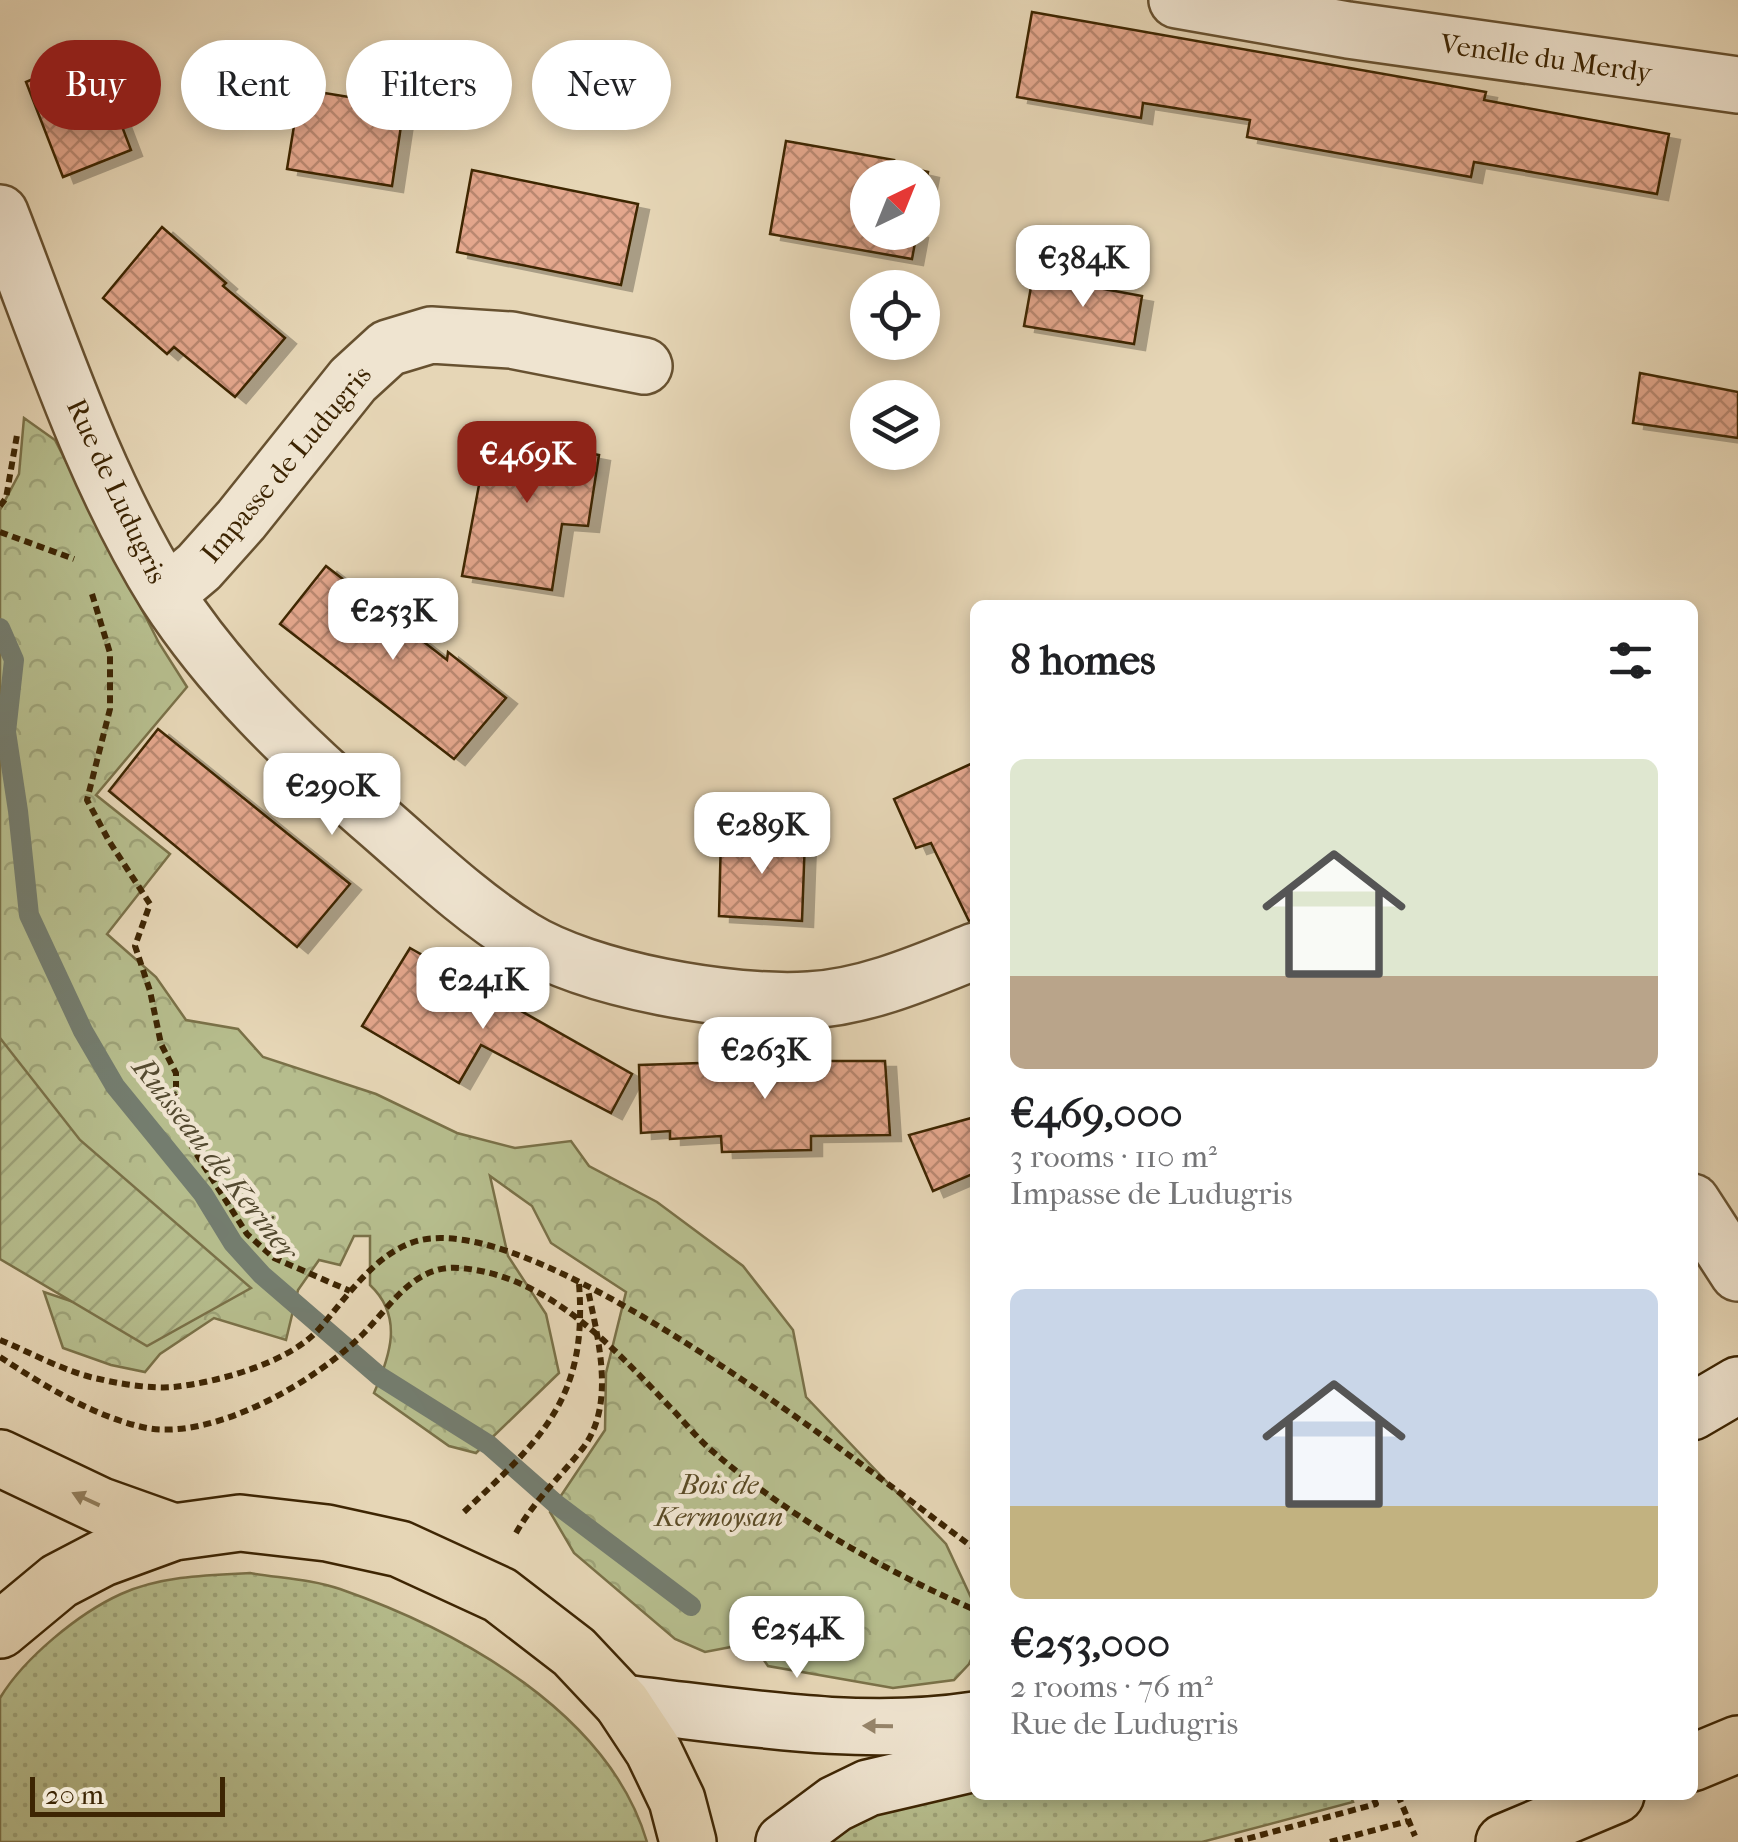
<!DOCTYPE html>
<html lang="en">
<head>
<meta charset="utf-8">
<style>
  body { margin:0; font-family:"IM FELL French Canon",serif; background:#f2f2f2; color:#202124; height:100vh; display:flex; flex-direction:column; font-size:38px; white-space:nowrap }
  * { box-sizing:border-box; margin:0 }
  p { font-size:32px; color:#757577 }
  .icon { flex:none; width:55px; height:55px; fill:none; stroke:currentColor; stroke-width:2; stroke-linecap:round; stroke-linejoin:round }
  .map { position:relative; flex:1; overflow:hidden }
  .drawer { position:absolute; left:970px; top:600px; width:728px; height:1200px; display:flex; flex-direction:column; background:#fff; border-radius:15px; box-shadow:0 5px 15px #0003 }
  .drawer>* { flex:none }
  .top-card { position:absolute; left:30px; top:40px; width:790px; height:90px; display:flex; gap:20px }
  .needle { width:65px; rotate:43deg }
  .tools { position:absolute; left:850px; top:160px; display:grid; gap:20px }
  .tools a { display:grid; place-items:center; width:90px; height:90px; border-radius:50%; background:#fff; box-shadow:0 5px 15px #0003; font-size:50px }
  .scale { position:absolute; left:30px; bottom:25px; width:195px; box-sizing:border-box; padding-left:10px; border:5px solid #3d2503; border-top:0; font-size:28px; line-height:35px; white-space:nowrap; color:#3d2503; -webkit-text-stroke:8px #efe4d0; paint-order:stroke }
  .price { position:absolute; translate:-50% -85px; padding:0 22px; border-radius:20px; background:#fff; color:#222; font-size:32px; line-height:65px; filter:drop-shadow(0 2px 5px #0008) }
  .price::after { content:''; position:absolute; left:50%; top:60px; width:30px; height:22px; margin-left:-15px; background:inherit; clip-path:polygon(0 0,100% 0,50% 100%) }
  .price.selected { background:#8f2418; color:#fff }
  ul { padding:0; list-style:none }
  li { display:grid; align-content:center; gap:20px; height:530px; padding:0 40px }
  li span { display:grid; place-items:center; height:310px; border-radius:15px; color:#555 }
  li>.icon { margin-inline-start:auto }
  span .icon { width:180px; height:180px; fill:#fffc; stroke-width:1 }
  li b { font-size:42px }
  h2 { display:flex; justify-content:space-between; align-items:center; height:120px; padding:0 40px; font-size:42px }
  .pill { padding:0 35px; border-radius:45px; background:#fff; box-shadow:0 5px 15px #0003; font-size:35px; line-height:90px }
  .pill.selected { background:#8f2418; color:#fff }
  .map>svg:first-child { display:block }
  .grass { fill:url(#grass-dots); stroke:#7a7148; stroke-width:2.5 }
  .forest { fill:url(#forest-crowns); stroke:#7a7148; stroke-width:2.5 }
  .garden { fill:url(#garden-furrows); stroke:#7a7148; stroke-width:2.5 }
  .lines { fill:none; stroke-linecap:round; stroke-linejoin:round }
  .stream { stroke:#747d6f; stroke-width:20 }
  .building { fill:url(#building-cross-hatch); stroke:#3d2503; stroke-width:2.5; filter:url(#shadow) }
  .street-casing { stroke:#675130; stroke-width:60 }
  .secondary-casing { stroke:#3d2503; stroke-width:60 }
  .primary-casing { stroke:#3d2503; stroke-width:60 }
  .path { stroke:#3d2503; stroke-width:6; stroke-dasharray:8 5; stroke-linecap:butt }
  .street { stroke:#efe4d0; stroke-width:55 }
  .secondary { stroke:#efe4d0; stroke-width:55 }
  .primary { stroke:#e6d6b6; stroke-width:55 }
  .oneway { fill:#927e5c }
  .oneway2 { fill:#96846a }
  .labels { text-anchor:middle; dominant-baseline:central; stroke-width:9; stroke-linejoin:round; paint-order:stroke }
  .street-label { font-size:28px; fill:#3d2503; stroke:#efe4d0 }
  .park-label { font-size:28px; font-style:italic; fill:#5b4b26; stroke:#efe4d0 }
  .water-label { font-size:30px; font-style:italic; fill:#544a30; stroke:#efe4d0 }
</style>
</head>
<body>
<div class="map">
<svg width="1738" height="1842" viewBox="0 0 1738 1842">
  <defs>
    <pattern id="grass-dots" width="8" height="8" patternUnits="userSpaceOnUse" patternTransform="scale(2.5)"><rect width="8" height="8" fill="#b6bd8d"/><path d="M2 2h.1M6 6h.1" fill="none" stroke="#9da278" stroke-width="1.8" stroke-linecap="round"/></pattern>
    <pattern id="forest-crowns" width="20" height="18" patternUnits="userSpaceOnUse" patternTransform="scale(2.5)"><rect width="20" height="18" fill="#b6bd8d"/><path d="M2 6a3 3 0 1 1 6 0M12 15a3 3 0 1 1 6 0" fill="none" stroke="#9da278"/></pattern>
    <pattern id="garden-furrows" width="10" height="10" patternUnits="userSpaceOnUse" patternTransform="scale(2.5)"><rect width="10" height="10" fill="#b6bd8d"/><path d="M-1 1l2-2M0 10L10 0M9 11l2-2" fill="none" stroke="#9da278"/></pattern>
    <pattern id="building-cross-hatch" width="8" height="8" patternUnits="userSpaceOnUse" patternTransform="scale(2.5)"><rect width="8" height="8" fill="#e4a78d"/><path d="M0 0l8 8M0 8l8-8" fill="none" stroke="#ba8871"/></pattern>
    <filter id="shadow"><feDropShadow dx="11" dy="6" stdDeviation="0" flood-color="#0004"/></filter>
  </defs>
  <rect width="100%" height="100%" fill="#e6d6b6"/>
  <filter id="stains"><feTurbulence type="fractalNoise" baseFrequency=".002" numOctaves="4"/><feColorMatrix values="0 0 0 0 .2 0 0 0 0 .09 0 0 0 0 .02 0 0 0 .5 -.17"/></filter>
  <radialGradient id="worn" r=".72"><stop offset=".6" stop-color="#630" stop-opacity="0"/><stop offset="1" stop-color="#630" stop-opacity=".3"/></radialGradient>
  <g class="grass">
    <path d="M 250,1573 C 279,1578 312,1579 340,1589 C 460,1631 609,1713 647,1842 L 0,1842 L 0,1698 C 24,1658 79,1613 121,1594 C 161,1576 208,1575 250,1573 Z"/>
    <polygon points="975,1789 975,1795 1350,1795 1353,1802 1202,1842 821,1842 893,1802"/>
  </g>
  <path class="forest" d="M 24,418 L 55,440 L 159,643 L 187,687 L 96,795 L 170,854 L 107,934 L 156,977 L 186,1020 L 238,1029 L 263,1057 L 376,1094 L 457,1133 L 515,1148 L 571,1141 L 589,1166 L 657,1202 L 743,1266 L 793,1330 L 806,1397 L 946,1544 L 975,1606 L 975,1651 L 969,1664 L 954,1680 L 893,1688 L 768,1666 L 752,1643 L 705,1652 L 675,1639 L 574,1553 L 550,1512 L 605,1430 L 606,1373 L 626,1292 L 551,1243 L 532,1206 L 490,1176 L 508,1256 L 546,1314 L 559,1373 L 476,1453 L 449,1446 L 374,1393 C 390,1356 404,1317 370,1285 L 370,1236 L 354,1236 L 340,1265 L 319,1260 L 298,1290 L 286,1340 L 214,1318 L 160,1354 L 145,1372 L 111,1365 L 63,1348 L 44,1292 L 148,1327 L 0,1130 L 0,510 L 19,474 Z"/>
  <polygon class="garden" points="0,1038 80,1140 251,1288 147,1346 0,1259"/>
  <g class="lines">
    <polyline class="stream" points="0,628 14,660 6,732 18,811 29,915 83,1031 115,1086 203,1194 233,1243 262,1275 379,1376 489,1445 556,1504 691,1606"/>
  </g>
  <g class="building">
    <polygon points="1032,12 1486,92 1484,100 1669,134 1657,194 1474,162 1471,177 1247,137 1250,120 1143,103 1141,118 1017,97"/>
    <polygon points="94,53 131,150 63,177 26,82"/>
    <polygon points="300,89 404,106 392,186 287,169"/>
    <polygon points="786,141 894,160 893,164 928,172 922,204 922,178 868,178 868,232 917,232 912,259 770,234"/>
    <polygon points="472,170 638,204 621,285 457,252"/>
    <polygon points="162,227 226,283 223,286 285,338 235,397 174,347 167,354 103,298"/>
    <polygon points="1033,276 1142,296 1134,344 1024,326"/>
    <polygon points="1640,373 1738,392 1738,438 1633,423"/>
    <polygon points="490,426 579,442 578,451 599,455 588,526 562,524 552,590 462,576"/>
    <polygon points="326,566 447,660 448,652 506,698 454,759 280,624"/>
    <polygon points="158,729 350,884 297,947 109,791"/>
    <polygon points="975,762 975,920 969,921 931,843 916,848 894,799"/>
    <polygon points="721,835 805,838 802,921 719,916"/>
    <polygon points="410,948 632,1074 611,1113 481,1045 459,1083 362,1026"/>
    <polygon points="767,1061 885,1061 890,1135 811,1136 811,1150 722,1152 721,1136 670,1139 670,1131 641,1133 639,1065"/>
    <polygon points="975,1117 975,1173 933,1191 909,1135"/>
  </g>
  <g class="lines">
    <g class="street-casing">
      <g id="street">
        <polyline points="1177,0 1348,30 1738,85"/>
        <path d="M 0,213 C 50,341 93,477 166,594 C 221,679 294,749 370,815 C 419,857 468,905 523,939 C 589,980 731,1005 809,1000 C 866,997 923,972 975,951"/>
        <polyline points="167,594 199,567 241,520 353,380 388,348 431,335 511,340 644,366"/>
        <polyline points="1692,1202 1738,1273"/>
      </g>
    </g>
    <g class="secondary-casing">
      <g id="secondary">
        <polyline points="1692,1412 1738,1385"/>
        <path d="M 622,1703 C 739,1716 858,1738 975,1720"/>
        <polyline points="784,1842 835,1804 868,1788 975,1763"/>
      </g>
    </g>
    <g class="primary-casing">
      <g id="primary">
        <polyline points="0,1458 101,1506 174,1532"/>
        <polyline points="0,1630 59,1581 103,1558 174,1532 240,1523 327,1533 400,1549 500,1595 574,1652 622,1703 653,1750 677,1800 688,1842"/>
        <polyline points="1692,1763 1738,1744"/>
        <polyline points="1504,1842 1616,1795"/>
      </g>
    </g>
    <g class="path">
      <polyline points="0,506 6,498 17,435"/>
      <polyline points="0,532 74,559"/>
      <polyline points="92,594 110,653 110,709 87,800 109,841 150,904 135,946 150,991 161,1044 176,1073 176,1112 192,1147 247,1234 274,1258 350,1291"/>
      <path d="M 0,1340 C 32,1353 65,1372 99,1379 C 120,1384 152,1389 174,1387 C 218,1382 289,1363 319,1329 C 347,1297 377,1250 421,1240 C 546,1213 870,1472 975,1549"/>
      <path d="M 0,1357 C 43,1385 91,1415 142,1427 C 211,1443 317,1381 364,1333 C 392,1304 415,1264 460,1268 C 547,1275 612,1346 669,1406 C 683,1420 696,1437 711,1450 C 789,1517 881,1569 975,1610"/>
      <path d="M 464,1512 C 541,1439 588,1399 579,1284"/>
      <path d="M 516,1533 C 534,1501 560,1477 583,1448 C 616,1404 598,1339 588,1290"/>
      <polyline points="1398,1795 1415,1836"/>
      <polyline points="1235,1842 1376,1804 1372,1795"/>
      <polyline points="1330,1842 1408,1821"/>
    </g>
    <use href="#street" class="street"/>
    <use href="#secondary" class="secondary"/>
    <use href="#primary" class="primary"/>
  </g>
  <defs><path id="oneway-solid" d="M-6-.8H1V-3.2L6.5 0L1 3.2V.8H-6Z" transform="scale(2.5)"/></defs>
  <use class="oneway" href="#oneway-solid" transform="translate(86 1499) rotate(-155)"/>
  <use class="oneway2" href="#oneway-solid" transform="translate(878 1726) rotate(-179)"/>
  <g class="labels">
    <g class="street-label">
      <text transform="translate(1546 58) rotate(8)">Venelle du Merdy</text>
      <text transform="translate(286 464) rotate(-50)">Impasse de Ludugris</text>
      <text transform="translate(117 491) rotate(65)">Rue de Ludugris</text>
    </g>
    <g class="park-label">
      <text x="719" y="1484">Bois de<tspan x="719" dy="32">Kermoysan</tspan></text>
    </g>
    <g class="water-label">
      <text transform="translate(215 1159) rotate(52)">Ruisseau de Keriner</text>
    </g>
  </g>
  <rect width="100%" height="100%" filter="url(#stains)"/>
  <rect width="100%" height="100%" fill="url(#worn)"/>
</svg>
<div class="tools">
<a><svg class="needle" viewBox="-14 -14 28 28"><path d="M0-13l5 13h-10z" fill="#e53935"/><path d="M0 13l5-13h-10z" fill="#757577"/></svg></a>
<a><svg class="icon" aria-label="locate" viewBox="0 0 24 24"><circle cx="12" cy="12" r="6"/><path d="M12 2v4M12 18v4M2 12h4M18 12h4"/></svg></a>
<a><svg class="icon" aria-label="layers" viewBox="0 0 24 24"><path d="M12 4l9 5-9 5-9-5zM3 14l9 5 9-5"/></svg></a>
</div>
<div class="scale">20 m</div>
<b class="price" style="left:1083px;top:310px">€384K</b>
<b class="price selected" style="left:527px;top:506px">€469K</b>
<b class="price" style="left:393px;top:663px">€253K</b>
<b class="price" style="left:332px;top:838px">€290K</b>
<b class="price" style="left:762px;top:877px">€289K</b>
<b class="price" style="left:483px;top:1032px">€241K</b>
<b class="price" style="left:765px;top:1102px">€263K</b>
<b class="price" style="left:797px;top:1681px">€254K</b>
<div class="top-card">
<a class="pill selected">Buy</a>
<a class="pill">Rent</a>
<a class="pill">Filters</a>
<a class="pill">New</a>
</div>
<section class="drawer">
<h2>8 homes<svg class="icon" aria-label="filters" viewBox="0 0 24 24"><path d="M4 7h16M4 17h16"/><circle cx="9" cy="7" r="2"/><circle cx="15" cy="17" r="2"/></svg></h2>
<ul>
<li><span style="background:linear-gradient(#dfe7d0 70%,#b9a48a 0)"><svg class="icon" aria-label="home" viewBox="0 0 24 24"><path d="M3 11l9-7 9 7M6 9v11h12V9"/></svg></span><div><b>€469,000</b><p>3 rooms · 110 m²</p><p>Impasse de Ludugris</p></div></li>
<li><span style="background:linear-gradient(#c9d6e8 70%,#c2b280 0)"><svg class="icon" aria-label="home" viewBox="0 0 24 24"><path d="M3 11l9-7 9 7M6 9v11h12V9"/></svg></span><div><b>€253,000</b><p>2 rooms · 76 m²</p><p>Rue de Ludugris</p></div></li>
</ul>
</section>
</div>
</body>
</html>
